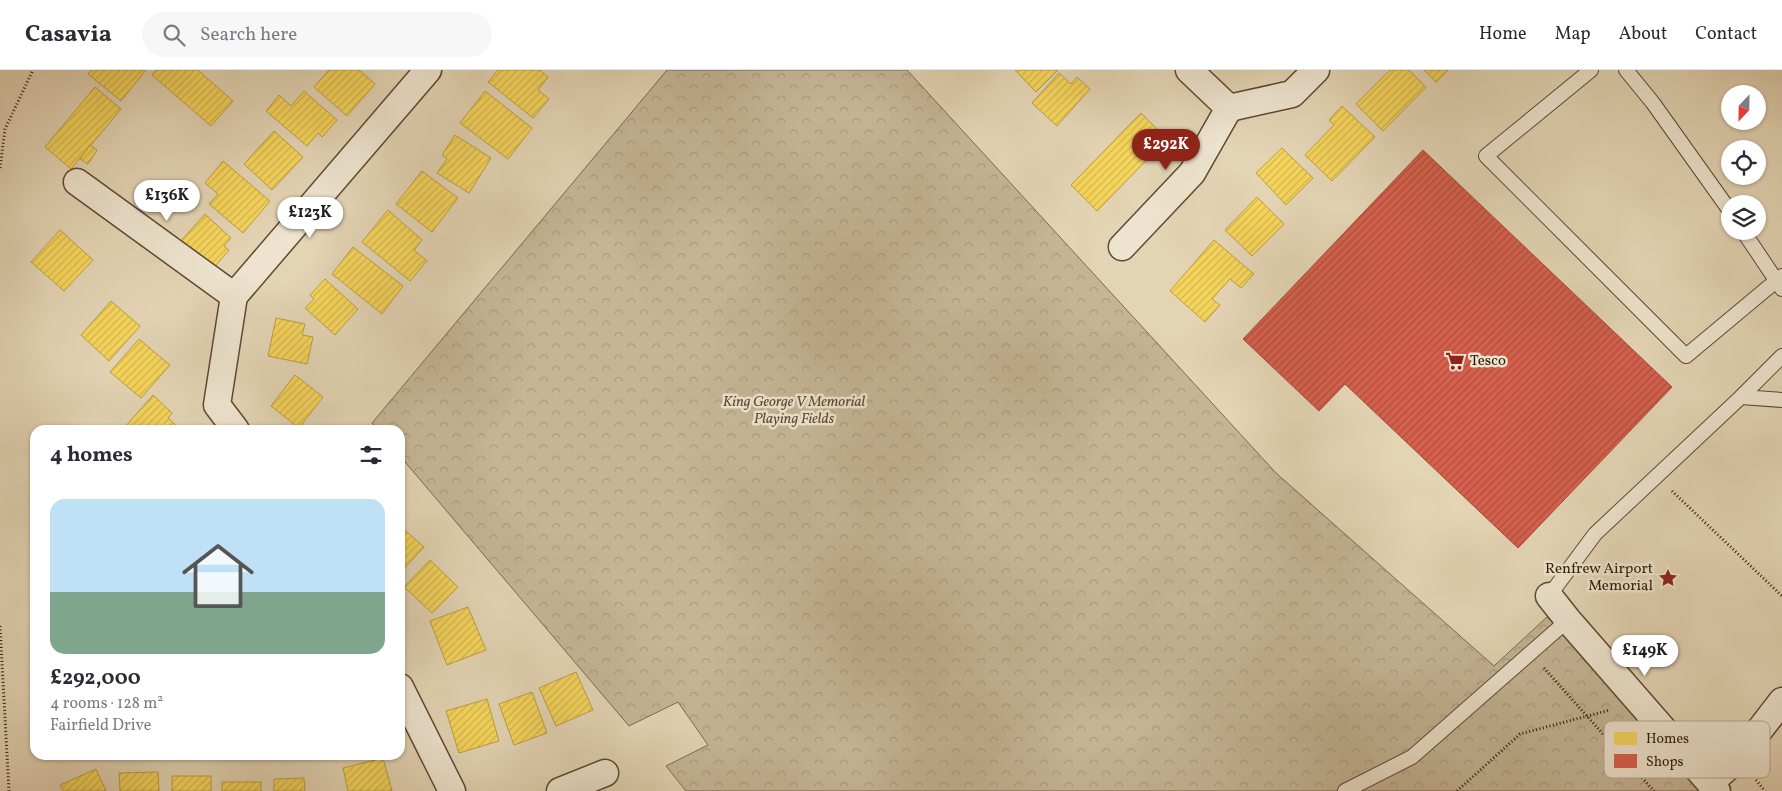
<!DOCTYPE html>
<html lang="en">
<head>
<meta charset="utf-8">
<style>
  body { margin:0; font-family:Vollkorn,serif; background:#f7f7f7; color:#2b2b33; height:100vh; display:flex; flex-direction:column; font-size:19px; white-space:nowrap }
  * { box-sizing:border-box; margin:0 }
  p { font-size:16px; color:#7c7c81 }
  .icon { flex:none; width:28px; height:28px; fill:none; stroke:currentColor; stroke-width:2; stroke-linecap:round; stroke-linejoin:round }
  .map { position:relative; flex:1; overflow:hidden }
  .panel { position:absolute; left:30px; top:355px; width:375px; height:335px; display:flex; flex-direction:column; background:#fff; border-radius:15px; box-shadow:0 1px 4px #0004 }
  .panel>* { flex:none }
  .needle { width:32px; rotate:202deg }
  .tools { position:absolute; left:1721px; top:15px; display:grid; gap:10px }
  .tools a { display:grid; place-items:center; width:45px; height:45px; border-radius:50%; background:#fff; box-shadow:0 1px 4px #0004; font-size:25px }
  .price { position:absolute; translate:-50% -42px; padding:0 11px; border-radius:18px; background:#fff; color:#222; font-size:16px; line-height:32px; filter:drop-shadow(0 1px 2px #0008) }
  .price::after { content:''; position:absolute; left:50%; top:30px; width:15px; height:11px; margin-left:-8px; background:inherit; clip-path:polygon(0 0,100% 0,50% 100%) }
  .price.active { background:#8f2418; color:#fff }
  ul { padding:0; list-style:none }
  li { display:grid; align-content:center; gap:10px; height:265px; padding:0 20px }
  li span { display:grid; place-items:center; height:155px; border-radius:15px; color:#555 }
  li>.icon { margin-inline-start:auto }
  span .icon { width:90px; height:90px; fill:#fffc; stroke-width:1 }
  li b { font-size:21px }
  h2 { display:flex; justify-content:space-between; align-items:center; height:60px; padding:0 20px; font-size:21px }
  header { display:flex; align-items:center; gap:30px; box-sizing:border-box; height:70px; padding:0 25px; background:#fff; border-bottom:1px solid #e1e1e2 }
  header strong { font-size:24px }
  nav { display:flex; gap:28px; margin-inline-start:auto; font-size:18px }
  .search { width:350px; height:45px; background:#f7f7f7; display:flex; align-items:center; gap:12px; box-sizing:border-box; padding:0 18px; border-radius:28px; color:#7c7c81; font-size:19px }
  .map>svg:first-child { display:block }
  .park { fill:url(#park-crowns); stroke:#7c684e }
  .homes { fill:url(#homes-hatch); stroke:#bb9d42 }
  .shops { fill:url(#shops-hatch); stroke:#a54b38 }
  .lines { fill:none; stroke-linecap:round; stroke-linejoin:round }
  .service-casing { stroke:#5e4932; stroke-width:16 }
  .minor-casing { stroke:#5e4932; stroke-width:29 }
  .path { stroke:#321b06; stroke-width:3; stroke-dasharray:1 2.5; stroke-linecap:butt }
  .service { stroke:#ede3ce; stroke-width:14 }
  .minor { stroke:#ede3ce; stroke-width:26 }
  .labels { text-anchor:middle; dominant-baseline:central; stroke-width:5; stroke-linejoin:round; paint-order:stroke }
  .poi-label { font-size:15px; fill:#321b06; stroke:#ede3ce; text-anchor:start }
  .park-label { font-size:15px; font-style:italic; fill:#5e4931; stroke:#ede3ce }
  .key { fill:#ede3ce; stroke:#b5a792; stroke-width:1 }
  .key-label { font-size:14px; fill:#321b06 }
</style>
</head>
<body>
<header>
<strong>Casavia</strong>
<div class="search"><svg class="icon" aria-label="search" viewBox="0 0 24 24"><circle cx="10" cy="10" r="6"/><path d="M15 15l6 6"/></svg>Search here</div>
<nav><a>Home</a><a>Map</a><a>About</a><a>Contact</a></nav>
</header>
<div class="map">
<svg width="1782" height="721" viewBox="0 0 1782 721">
  <defs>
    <pattern id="park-crowns" width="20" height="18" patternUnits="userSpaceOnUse" patternTransform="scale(1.25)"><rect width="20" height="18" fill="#c5b596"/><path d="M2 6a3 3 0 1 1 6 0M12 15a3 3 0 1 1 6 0" fill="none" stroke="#aa9b80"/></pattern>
    <pattern id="homes-hatch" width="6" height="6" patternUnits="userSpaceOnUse" patternTransform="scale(1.25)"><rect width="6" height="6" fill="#f6d55c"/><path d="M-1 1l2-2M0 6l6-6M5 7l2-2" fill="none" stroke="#d3b64e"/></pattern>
    <pattern id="shops-hatch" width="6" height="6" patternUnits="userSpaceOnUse" patternTransform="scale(1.25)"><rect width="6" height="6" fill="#d6604d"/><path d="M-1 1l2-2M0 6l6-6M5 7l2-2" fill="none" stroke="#ae4e3e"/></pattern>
  </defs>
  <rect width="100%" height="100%" fill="#e3d4b4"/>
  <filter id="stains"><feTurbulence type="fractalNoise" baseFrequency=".004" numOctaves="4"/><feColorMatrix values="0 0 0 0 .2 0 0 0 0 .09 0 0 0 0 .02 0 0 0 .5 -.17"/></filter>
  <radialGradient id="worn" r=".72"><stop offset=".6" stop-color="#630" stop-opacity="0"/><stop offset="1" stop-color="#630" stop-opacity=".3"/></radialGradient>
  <polygon class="park" points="667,0 907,0 1276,403 1494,596 1547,547 1572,572 1703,721 686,721 666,696 708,675 678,632 629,656 400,386 400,360 378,360 372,353"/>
  <g class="homes">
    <polygon points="91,0 146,0 121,31 88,4"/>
    <polygon points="156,0 198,0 233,31 211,56 152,5"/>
    <polygon points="329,0 359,0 375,14 347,46 314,17"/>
    <polygon points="498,0 540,0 548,7 538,20 549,29 533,48 488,12"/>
    <polygon points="1015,0 1058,0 1036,22"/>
    <polygon points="1390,0 1409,0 1426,17 1383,61 1356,34"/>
    <polygon points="1424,0 1448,0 1436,12"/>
    <polygon points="1059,3 1071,14 1077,7 1090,19 1057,56 1032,33"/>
    <polygon points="95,17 121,39 71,99 45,77"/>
    <polygon points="304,21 337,50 322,67 318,63 307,76 266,41 279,25 291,36"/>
    <polygon points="485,21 532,58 508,89 460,53"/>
    <polygon points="1342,36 1375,67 1332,111 1305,85 1334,55 1329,50"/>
    <polygon points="1141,43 1167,69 1097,141 1071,115"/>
    <polygon points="274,61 303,87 272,120 244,94"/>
    <polygon points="455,65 491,88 469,123 437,103 447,89 442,85"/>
    <polygon points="90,75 97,80 88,94 80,89"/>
    <polygon points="1282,78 1313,108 1286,135 1256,103"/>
    <polygon points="223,91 270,131 243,163 209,134 218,124 205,113"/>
    <polygon points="422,101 458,128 432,162 396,134"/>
    <polygon points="1257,127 1284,154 1252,186 1225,160"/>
    <polygon points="388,140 422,170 414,180 427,191 410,211 362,172"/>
    <polygon points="205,144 231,168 224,176 229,180 211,201 179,173"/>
    <polygon points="60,160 93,190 64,221 31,192"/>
    <polygon points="1214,170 1254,204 1241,218 1230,209 1212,229 1220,235 1205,252 1170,221"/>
    <polygon points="353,177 403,216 382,244 332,204"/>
    <polygon points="325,209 358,239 335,265 305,238 314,229 310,225"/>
    <polygon points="111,231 140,256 109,291 81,265"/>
    <polygon points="276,248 305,254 302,265 313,267 307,294 268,286"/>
    <polygon points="139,269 170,295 141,328 110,302"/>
    <polygon points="295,305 323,327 299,358 271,336"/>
    <polygon points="153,325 172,343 168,348 179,358 177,360 126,360 124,358"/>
    <polygon points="400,456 424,477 400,503"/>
    <polygon points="430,490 458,517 432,543 404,517"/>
    <polygon points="468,537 486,580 447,595 430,551"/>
    <polygon points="576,602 593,640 556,656 539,618"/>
    <polygon points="532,622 547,663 514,675 499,634"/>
    <polygon points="487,629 499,671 459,683 446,641"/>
    <polygon points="383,688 392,721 348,721 343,698"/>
    <polygon points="96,699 106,721 63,721 60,715"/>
    <polygon points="158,702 159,721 120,721 119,703"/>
    <rect x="172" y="706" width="39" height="15"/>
    <polygon points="304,708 305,721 274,721 274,709"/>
    <rect x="222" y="712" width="39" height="9"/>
  </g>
  <polygon class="shops" points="1423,80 1672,317 1518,478 1345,314 1319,341 1243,269"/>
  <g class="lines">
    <g class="service-casing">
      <g id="service">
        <polyline points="1591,0 1486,86 1686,286 1782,206"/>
        <polyline points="1626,0 1653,33 1730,141"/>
        <polyline points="1743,161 1782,219"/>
        <polyline points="1741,327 1782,330"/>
        <polyline points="1549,526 1595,464 1741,327 1782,286"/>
        <polyline points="1345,721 1412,687 1568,550"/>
      </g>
    </g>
    <g class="minor-casing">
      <g id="minor">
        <polyline points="1189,0 1229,38 1292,24 1316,0"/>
        <polyline points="77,112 234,226"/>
        <polyline points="1122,177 1192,103 1229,38"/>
        <polyline points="236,360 217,335 234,226 428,0"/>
        <polyline points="1549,526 1568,550 1717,721"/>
        <polyline points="400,617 452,721"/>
        <polyline points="1710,713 1738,688 1782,631"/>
        <polyline points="560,721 605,703"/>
      </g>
    </g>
    <g class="path">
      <polyline points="0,98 5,59 33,0"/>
      <polyline points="1672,421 1782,526"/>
      <polyline points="0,556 9,721"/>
      <polyline points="1544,598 1654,721"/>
      <polyline points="1756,710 1765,721"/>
      <polyline points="1457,721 1520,664 1610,640"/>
    </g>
    <use href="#service" class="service"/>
    <use href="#minor" class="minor"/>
  </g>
  <defs>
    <g id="supermarket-bare" transform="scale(1.5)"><path d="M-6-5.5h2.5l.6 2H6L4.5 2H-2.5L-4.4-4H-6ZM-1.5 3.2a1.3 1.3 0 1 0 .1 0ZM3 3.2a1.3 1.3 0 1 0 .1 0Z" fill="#8f2418" stroke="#ede3ce" stroke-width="2.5" paint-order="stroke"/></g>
    <g id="sight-bare" transform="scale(1.5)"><path d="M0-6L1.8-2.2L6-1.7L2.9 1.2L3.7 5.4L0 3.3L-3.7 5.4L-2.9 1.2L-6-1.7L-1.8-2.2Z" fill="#8f2418" stroke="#ede3ce" stroke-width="2.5" paint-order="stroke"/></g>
  </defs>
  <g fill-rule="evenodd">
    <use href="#supermarket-bare" x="1455" y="291"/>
    <use href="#sight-bare" x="1668" y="508"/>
  </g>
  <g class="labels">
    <g class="poi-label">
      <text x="1470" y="291">Tesco</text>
      <text x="1653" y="499" text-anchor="end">Renfrew Airport<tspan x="1653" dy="17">Memorial</tspan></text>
    </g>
    <g class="park-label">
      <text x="794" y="332">King George V Memorial<tspan x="794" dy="17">Playing Fields</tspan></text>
    </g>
  </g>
  <rect x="1604" y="651" width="166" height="57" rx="8" class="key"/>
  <rect x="1614" y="662" width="23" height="13" fill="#f6d55c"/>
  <rect x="1614" y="684" width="23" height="14" fill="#d6604d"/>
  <g class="key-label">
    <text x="1646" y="673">Homes</text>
    <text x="1646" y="696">Shops</text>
  </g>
  <rect width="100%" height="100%" filter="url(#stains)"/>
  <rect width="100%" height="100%" fill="url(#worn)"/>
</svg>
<div class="tools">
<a><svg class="needle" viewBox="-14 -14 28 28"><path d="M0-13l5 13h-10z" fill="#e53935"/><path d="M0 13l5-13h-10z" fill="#7c7c81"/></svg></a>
<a><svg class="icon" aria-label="locate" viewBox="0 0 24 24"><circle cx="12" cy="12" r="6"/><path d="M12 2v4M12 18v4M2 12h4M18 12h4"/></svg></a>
<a><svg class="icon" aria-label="layers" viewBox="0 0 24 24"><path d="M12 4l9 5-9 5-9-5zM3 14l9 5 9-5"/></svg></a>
</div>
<b class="price active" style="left:1166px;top:101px">£292K</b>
<b class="price" style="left:167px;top:152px">£136K</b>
<b class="price" style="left:310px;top:169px">£123K</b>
<b class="price" style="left:1645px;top:607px">£149K</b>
<section class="panel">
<h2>4 homes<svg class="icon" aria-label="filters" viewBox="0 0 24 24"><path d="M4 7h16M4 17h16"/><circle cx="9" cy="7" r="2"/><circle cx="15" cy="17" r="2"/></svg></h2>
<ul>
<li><span style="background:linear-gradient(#bfe0f5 60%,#7fa58c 0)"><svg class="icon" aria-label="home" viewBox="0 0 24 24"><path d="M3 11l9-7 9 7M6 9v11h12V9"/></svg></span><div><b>£292,000</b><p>4 rooms · 128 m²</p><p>Fairfield Drive</p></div></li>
</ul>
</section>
</div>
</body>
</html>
